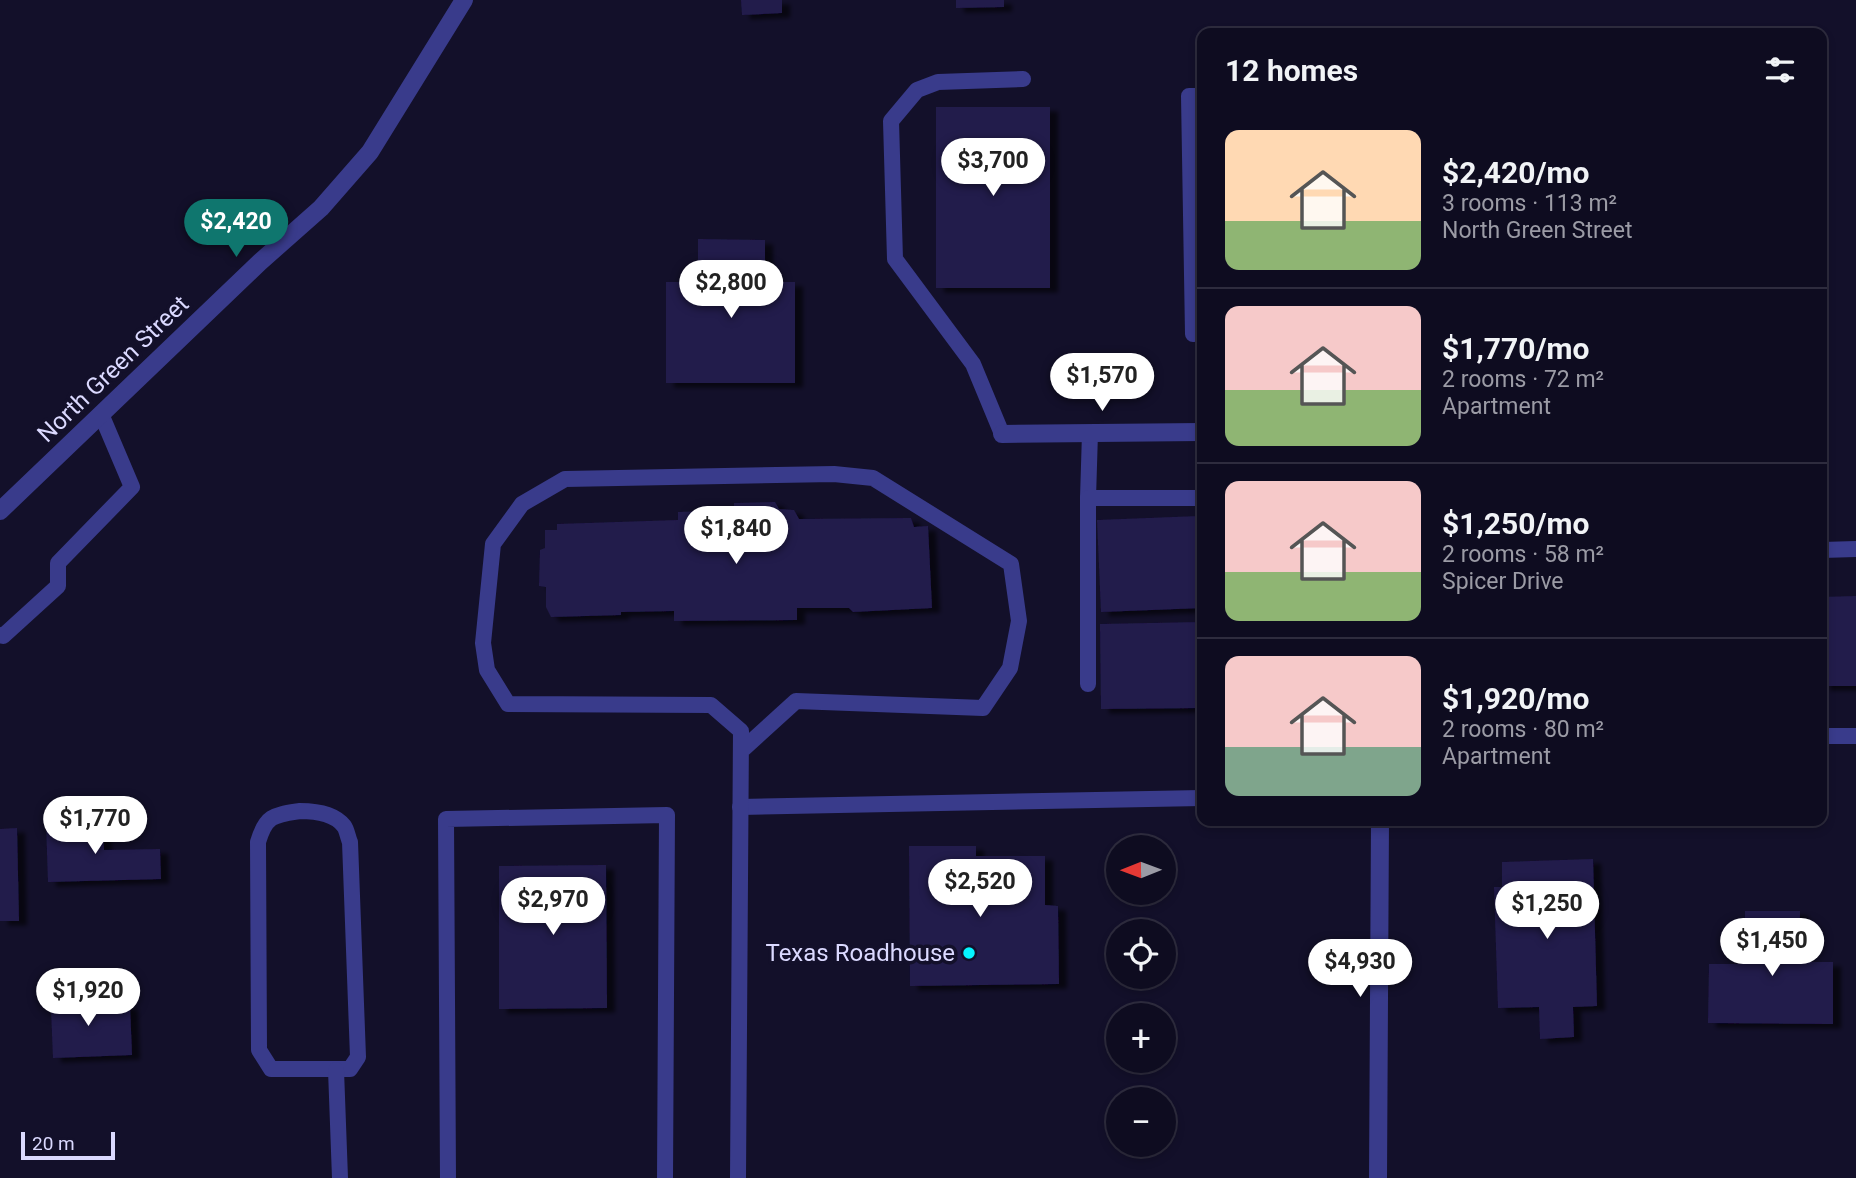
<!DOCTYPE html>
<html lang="en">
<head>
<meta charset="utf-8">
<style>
  body { margin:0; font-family:Roboto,sans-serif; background:#171529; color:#f1f3f6; height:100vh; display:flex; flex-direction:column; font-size:26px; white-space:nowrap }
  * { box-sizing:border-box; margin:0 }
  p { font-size:23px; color:#9b9ba5 }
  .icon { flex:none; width:38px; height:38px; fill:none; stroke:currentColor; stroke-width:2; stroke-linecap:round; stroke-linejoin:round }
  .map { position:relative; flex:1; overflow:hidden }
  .side { position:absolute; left:1197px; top:28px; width:630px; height:798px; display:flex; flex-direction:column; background:#0e0c20; border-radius:14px; box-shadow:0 4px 10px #0003,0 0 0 2px #2e2c3e }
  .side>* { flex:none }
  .needle { width:46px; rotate:269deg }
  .controls { position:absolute; left:1106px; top:835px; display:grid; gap:14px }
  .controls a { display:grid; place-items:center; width:70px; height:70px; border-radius:50%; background:#0e0c20; box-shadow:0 4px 10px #0003,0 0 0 2px #2e2c3e; font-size:35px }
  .scale { position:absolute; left:21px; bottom:18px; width:94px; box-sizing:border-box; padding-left:7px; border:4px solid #dbd9ff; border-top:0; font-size:19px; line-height:24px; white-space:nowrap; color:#dbd9ff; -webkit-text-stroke:5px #13102a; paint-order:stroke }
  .price { position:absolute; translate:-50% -60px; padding:0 16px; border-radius:24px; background:#fff; color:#222; font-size:23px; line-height:46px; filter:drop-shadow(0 2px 4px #0008) }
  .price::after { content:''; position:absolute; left:50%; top:42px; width:21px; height:16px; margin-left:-10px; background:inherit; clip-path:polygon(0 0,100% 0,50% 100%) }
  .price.on { background:#0f766e; color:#fff }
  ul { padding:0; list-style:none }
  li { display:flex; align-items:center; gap:21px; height:175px; padding:0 28px }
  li+li { border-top:2px solid #2e2c3e }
  li span { display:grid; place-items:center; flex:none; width:196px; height:140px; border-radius:14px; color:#555 }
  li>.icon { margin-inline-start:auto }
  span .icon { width:84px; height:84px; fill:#fffc; stroke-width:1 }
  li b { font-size:30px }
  h2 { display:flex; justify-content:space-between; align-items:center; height:84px; padding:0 28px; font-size:30px }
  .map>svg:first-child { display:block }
  .building { fill:#221b4c; filter:url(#shadow) }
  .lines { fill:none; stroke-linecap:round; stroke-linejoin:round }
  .service { stroke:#393b8b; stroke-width:16 }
  .minor { stroke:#393b8b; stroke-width:18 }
  .tertiary { stroke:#393b8b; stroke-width:18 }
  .poi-dot { fill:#05f4ff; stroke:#13102a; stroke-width:2.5 }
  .labels { text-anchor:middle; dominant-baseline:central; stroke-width:7; stroke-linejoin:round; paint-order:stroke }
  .street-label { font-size:24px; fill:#dbd9ff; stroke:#13102a }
  .poi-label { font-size:24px; fill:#dbd9ff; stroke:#13102a; text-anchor:end }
</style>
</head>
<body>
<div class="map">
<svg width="1856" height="1178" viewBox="0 0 1856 1178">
  <defs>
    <filter id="shadow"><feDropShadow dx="8" dy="4.5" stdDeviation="2" flood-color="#0009"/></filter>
  </defs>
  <rect width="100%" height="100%" fill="#13102a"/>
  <g class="building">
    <polygon points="741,0 782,0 782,13 742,15"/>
    <polygon points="956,0 1004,0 1004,7 956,8"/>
    <rect x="936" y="107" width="114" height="181"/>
    <polygon points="698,239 765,240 765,282 795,282 795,383 666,383 666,282 698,282"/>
    <polygon points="775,502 779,509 794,510 799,519 911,518 914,527 928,526 932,608 853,612 849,608 797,608 797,620 674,621 674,611 621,612 621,615 551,617 546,607 546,587 539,586 540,550 545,548 545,530 557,530 557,524 678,520 678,512 734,510 734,503"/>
    <polygon points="1199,516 1202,608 1101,612 1097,520"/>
    <polygon points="1856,596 1856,686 1822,686 1822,597"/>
    <polygon points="1201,622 1202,708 1101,709 1100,624"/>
    <polygon points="103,821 104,850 160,849 161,879 48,882 46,823"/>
    <polygon points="17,828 19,921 0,921 0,829"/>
    <polygon points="909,846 976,846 976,856 1045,856 1045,905 1058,906 1059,984 910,986"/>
    <polygon points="1593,859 1597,1006 1573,1007 1574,1037 1540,1039 1539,1007 1498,1008 1494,887 1502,887 1502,862"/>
    <polygon points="606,865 607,1008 499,1009 499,866"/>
    <polygon points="1745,911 1800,911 1799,962 1833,962 1833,1024 1708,1023 1709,964 1744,964"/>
    <polygon points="69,984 70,1007 130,1005 132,1055 53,1058 50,985"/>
  </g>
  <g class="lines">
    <g class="service">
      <polyline points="1202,96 1189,96 1193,334 1202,333"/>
      <polyline points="1002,434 973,364 895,259 891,121 917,90 938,82 1023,79"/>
      <polyline points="1088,498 1090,433"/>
      <polyline points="1822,550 1856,549"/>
      <polyline points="0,635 3,636 58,586 58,563 132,487 101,414"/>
      <polyline points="1088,684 1088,498 1202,498"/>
      <polyline points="1822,736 1856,736"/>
      <polyline points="740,807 1202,798"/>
      <path d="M 300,811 C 315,811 334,813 344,826 C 347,830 348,838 350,842 L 358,1057 L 350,1069 L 271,1069 L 259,1050 L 258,842 C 266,815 274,815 300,811 Z"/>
      <polyline points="336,1070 340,1178"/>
      <polyline points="448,1178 446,819 667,815 665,1178"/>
      <polyline points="738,1178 741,731 711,705 508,704 487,670 483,643 493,544 522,504 565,479 834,474 873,478 1011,564 1019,621 1010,668 983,708 796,701 741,751"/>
    </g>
    <g class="minor">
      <polyline points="1002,434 1202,432"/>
      <polyline points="1378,1178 1380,821"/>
    </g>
    <polyline class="tertiary" points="0,511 260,262 321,208 370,152 464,0"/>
  </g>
  <circle class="poi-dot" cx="969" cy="953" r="7"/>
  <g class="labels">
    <g class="street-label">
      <text transform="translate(113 369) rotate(-44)">North Green Street</text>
    </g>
    <g class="poi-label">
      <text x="955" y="953">Texas Roadhouse</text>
    </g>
  </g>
</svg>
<div class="controls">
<a><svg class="needle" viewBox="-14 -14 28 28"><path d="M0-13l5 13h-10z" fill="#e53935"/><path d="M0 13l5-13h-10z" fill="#9b9ba5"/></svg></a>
<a><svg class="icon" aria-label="locate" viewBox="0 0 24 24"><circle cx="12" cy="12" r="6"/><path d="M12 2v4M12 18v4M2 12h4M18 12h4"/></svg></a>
<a>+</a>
<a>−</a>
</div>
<div class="scale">20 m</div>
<b class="price" style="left:993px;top:198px">$3,700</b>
<b class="price on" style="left:236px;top:259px">$2,420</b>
<b class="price" style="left:731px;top:320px">$2,800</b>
<b class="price" style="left:1102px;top:413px">$1,570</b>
<b class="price" style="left:736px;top:566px">$1,840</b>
<b class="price" style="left:95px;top:856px">$1,770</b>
<b class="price" style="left:980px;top:919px">$2,520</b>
<b class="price" style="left:553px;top:937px">$2,970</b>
<b class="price" style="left:1547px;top:941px">$1,250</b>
<b class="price" style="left:1772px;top:978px">$1,450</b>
<b class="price" style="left:1360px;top:999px">$4,930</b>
<b class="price" style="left:88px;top:1028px">$1,920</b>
<section class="side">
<h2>12 homes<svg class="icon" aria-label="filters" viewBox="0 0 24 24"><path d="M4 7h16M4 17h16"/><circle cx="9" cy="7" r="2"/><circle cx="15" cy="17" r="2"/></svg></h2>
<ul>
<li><span style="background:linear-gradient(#ffd9b3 65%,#8fb573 0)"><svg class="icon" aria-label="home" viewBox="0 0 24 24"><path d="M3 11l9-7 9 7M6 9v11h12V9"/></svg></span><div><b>$2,420/mo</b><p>3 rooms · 113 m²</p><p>North Green Street</p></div></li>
<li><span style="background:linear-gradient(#f6c9c9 60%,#8fb573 0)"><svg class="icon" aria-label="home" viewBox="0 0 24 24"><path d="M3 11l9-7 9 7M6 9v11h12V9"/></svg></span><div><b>$1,770/mo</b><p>2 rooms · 72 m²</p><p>Apartment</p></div></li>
<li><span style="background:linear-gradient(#f6c9c9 65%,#8fb573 0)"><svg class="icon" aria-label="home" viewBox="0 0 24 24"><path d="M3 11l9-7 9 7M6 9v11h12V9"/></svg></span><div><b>$1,250/mo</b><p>2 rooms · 58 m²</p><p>Spicer Drive</p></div></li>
<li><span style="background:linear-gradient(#f6c9c9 65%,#7fa58c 0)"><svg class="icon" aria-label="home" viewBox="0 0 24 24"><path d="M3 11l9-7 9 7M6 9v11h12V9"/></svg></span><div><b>$1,920/mo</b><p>2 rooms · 80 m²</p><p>Apartment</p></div></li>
</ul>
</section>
</div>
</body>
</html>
